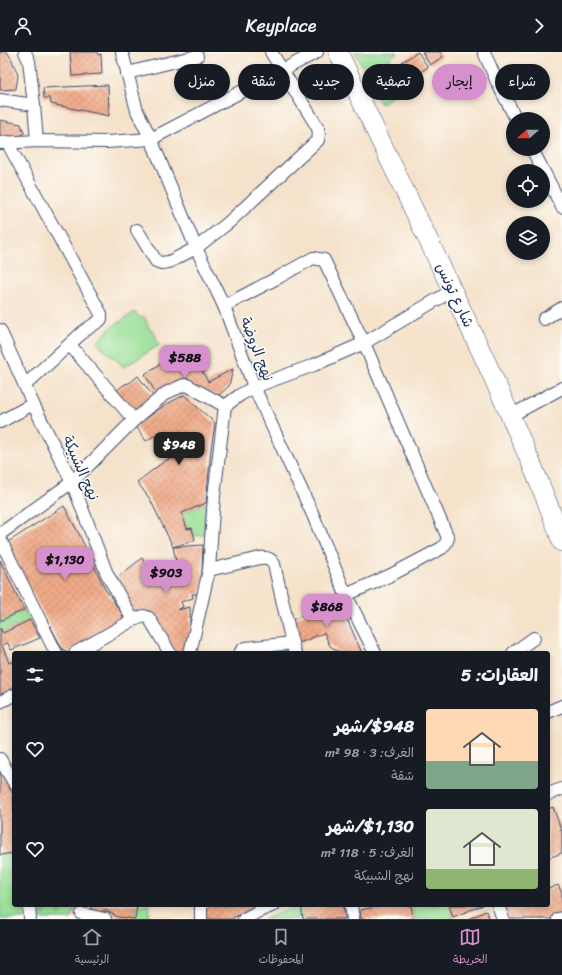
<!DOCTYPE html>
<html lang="ar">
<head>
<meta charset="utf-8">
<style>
  body { margin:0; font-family:Sriracha,"Playpen Sans Arabic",sans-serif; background:#242831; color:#f1f3f6; direction:rtl; height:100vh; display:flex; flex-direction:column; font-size:15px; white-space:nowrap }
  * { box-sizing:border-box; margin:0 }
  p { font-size:13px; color:#9ea1a6 }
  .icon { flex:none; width:22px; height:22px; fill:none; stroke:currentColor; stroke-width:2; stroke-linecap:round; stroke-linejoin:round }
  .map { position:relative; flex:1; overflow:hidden; direction:ltr }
  .panel { position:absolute; left:12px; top:599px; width:538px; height:256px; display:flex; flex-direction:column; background:#171b24; border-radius:4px; box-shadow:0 2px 6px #0003; direction:rtl }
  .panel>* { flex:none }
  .hud { position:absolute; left:12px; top:12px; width:538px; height:36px; direction:rtl; display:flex; gap:8px }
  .needle { width:26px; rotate:249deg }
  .fabs { position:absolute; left:506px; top:60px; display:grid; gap:8px }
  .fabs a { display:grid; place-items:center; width:44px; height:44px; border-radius:50%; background:#171b24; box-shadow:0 2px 6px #0003; font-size:20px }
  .price { position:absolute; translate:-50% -34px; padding:0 9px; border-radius:8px; background:#d690ce; color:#111; font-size:13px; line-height:26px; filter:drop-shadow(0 1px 2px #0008) }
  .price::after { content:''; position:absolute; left:50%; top:24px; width:12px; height:9px; margin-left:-6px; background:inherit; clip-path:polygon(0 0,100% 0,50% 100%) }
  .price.current { background:#222; color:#fff }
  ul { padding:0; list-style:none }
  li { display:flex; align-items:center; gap:12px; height:100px; padding:0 12px }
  li span { display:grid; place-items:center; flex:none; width:112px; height:80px; border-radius:4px; color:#555 }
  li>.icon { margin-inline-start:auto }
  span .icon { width:48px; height:48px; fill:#fffc; stroke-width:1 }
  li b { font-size:17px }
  h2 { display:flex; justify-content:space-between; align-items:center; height:48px; padding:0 12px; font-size:17px }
  .pill { padding:0 14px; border-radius:18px; background:#171b24; box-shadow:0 2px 6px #0003; font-size:14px; line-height:36px }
  .pill.current { background:#d690ce; color:#111 }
  header { display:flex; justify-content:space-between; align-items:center; height:52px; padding:0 12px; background:#171b24; font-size:18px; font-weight:600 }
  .tabs { display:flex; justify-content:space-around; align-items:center; height:56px; border-top:1px solid #363941; background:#171b24; font-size:11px; color:#9ea1a6 }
  .tabs a { display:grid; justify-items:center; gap:2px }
  .tabs .current { color:#d690ce }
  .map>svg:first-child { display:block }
  .green { fill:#9adf97; stroke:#5a877a }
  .cemetery { fill:url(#cemetery-stones); stroke:#5a877a }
  .building { fill:url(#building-cross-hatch) }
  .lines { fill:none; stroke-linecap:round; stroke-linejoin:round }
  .street-casing { stroke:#3c4a6e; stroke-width:14 }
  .primary-casing { stroke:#3c4a6e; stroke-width:20 }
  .street { stroke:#fff; stroke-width:12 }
  .primary { stroke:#fff; stroke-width:19 }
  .labels { text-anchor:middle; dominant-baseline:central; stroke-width:3; stroke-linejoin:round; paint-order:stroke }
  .street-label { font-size:15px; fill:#1b2f5e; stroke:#fdfcf7 }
</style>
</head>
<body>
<header><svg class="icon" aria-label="forward" viewBox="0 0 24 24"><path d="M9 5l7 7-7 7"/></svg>Keyplace<svg class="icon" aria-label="person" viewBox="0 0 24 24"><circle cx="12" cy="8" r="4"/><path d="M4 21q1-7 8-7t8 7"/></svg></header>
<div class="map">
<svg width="562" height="867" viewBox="0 0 562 867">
  <defs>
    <pattern id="cemetery-stones" width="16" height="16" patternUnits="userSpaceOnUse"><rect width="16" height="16" fill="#9adf97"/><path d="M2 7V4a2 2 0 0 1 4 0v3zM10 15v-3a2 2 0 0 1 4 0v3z" fill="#84c085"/></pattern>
    <pattern id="building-cross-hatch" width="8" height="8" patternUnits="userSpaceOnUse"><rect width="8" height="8" fill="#f0ab89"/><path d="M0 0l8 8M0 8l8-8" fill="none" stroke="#cd9379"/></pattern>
  </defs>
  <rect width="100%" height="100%" fill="#fdfcf7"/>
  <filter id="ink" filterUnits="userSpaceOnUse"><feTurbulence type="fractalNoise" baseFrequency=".025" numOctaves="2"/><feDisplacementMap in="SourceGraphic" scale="8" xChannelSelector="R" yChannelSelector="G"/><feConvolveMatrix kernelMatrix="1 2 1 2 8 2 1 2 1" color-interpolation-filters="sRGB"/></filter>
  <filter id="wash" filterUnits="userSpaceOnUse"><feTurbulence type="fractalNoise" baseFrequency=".012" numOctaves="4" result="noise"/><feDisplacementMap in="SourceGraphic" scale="16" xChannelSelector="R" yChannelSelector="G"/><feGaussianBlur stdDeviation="0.9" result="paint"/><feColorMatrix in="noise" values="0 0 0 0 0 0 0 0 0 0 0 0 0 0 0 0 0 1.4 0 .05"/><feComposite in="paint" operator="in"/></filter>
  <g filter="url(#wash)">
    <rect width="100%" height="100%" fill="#f5e2ca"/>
    <g class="green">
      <polygon points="355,0 398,0 389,6 407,34 381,52"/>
      <polygon points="135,260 140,266 144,264 150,278 153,278 159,293 124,315 97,291 110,276"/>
      <polygon points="172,383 175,387 182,384 186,397 192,395 194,401 172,406 169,402 175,398 167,387"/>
      <polygon points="206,451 204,483 194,484 192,476 187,477 182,461"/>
      <polygon points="24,558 30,568 3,581 0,576 0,569"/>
      <polygon points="14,801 14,853 23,853 24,867 0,867 0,803"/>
      <polygon points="137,853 150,853 149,867 135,867"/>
      <polygon points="301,853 303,867 264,867"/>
      <polygon points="412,853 449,853 454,867 414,867"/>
    </g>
    <polygon class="cemetery" points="33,853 77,853 71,867 34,867"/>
    <g id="blocks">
      <g class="building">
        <polygon points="0,0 7,0 11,6 18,23 16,37 0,38"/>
        <polygon points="70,0 97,0 98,3 101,2 102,22 72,24"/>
        <polygon points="418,0 428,15 412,25 402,10"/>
        <polygon points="422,0 440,0 443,5 430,13"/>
        <polygon points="108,33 109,64 51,52 50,46 44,46 43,36"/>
        <polygon points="0,68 21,72 24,81 16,87 0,88"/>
        <polygon points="195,305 208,330 233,317 229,334 218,344 193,334 158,345 145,322 166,308 173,317"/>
        <polygon points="138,324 156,348 132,362 112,342 125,332 129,331"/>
        <polygon points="184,343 215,371 211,397 206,451 182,461 187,477 192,476 195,488 173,495 150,447 137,430 166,408 194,401 192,395 186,397 182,384 175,387 172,383 160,391 154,384 146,389 136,374 165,353"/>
        <polygon points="64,454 79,482 105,537 123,563 122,572 93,588 69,600 63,598 7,494 8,490"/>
        <polygon points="203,493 202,522 204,521 200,542 192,542 193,546 181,550 183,555 177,558 190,555 190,579 188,601 172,601 150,559 139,562 133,560 113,529 142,506 155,528 162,521 160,516 170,510 176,509 173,495"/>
        <polygon points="0,508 24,558 0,569"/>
        <polygon points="339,549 362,601 342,601 336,598 330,594 324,581 299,591 288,570 314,558"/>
        <polygon points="30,568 40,586 11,598 8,591 2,593 9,611 14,609 14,640 0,647 0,576 3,581"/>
        <polygon points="0,720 13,742 14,758 14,801 0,803"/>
        <polygon points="553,755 562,780 562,801 548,806 548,757"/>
        <polygon points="558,833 562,841 562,864 554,867 508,867 501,853 548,853 548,837"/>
        <polygon points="92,853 137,853 135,867 118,865 105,858 94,862 91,856"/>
        <polygon points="208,853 254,853 256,856 234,865 233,867 205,867 203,854"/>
        <polygon points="301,853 343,853 345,867 303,867"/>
        <polygon points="385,853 411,853 413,867 361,867 360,858"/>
        <polygon points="449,853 483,853 453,865"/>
        <polygon points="486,859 489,867 468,867"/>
      </g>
    </g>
  </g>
  <g filter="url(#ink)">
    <use href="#blocks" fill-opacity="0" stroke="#3c4a6e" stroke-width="1"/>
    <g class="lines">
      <g class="street-casing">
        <g id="street">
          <polyline points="122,0 137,59 151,87 196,196 224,254 254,335 313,463 346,543 375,601"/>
          <polyline points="484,0 497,30 516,67"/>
          <polyline points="127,21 197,4"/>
          <polyline points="0,48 34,53 29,9 25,0"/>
          <polyline points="34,53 37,89"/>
          <polyline points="7,90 101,262 101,267 99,269 84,279 25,333"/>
          <polyline points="0,91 37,89 107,90 151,87 317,0"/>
          <polyline points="532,97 562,155"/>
          <polyline points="137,178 156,209 161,211 169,210 196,196 228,171 318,88 319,82 318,76 271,0"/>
          <polyline points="224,254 279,225 313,206 324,208 364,291 448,486 446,491 442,496 391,523 346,543"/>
          <polyline points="544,267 562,256"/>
          <polyline points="0,278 33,352 72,430 107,522 133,568"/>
          <polyline points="70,293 134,368"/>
          <polyline points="510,364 562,336"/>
          <polyline points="0,370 33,352"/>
          <polyline points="0,482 72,430 134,368 166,341 184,333 187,333 225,354"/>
          <polyline points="0,487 56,601"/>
          <path d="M 209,518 L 260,506 C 267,505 271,506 274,512 L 292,591"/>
          <polyline points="75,601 133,568 144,564 149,566 170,601"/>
          <polyline points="190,601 209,518 214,444 225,354 240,343 254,335 314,313 364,291 453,238"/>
          <polyline points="240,601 242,598 245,596 292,591 295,601"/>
          <polyline points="513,601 534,586"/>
          <polyline points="0,650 14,643"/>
          <polyline points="548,660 562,654"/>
          <polyline points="0,707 14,731"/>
          <polyline points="548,742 562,737"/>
          <polyline points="29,853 30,867"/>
          <polyline points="201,853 201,867"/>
          <polyline points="351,853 353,867"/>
          <polyline points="498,853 503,867"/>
          <polyline points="82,862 105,867"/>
          <polyline points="244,867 259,859 274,853"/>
          <polyline points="558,867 562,866"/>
        </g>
      </g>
      <g class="primary-casing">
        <path id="primary" d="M 338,0 C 388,105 439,209 488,314 C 514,372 541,430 562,490"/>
      </g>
      <use href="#street" class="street"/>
      <use href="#primary" class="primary"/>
    </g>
  </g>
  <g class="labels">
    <g class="street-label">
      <text transform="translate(455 243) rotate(65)">شارع تونس</text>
      <text transform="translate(257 297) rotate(69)">نهج الروضة</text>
      <text transform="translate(81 416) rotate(66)">نهج الشبيكة</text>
    </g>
  </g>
</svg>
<div class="fabs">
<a><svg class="needle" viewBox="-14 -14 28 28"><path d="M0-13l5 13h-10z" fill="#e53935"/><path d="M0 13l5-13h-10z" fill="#9ea1a6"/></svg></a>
<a><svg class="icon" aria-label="locate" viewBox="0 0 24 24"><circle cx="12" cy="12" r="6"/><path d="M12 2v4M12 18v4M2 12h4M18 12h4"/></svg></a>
<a><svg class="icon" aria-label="layers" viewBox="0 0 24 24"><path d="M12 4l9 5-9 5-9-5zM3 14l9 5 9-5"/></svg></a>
</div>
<b class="price" style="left:185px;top:327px">$588</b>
<b class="price current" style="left:179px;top:414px">$948</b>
<b class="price" style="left:65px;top:529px">$1,130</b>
<b class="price" style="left:166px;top:542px">$903</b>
<b class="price" style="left:327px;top:576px">$868</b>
<div class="hud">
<a class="pill">شراء</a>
<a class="pill current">إيجار</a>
<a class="pill">تصفية</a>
<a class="pill">جديد</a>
<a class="pill">شقة</a>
<a class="pill">منزل</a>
</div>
<section class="panel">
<h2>العقارات: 5<svg class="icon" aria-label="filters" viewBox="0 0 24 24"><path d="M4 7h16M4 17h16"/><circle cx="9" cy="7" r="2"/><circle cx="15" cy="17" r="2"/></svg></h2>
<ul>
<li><span style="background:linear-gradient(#ffd9b3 65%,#7fa58c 0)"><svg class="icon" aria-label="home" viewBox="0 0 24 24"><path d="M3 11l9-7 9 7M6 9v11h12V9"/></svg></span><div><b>$948/شهر</b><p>الغرف: 3 · 98 m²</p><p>شقة</p></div><svg class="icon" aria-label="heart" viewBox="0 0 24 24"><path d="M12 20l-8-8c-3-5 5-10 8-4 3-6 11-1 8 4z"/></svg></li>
<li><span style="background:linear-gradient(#dfe7d0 75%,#8fb573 0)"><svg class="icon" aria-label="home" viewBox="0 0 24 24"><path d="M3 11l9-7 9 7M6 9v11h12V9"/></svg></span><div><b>$1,130/شهر</b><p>الغرف: 5 · 118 m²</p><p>نهج الشبيكة</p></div><svg class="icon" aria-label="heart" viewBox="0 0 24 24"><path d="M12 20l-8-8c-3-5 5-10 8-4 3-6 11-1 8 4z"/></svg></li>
</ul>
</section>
</div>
<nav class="tabs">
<a class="current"><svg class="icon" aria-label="map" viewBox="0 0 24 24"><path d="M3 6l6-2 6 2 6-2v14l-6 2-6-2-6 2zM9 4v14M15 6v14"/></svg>الخريطة</a>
<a><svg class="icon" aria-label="saved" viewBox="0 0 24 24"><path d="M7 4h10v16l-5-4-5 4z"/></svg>المحفوظات</a>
<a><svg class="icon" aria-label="home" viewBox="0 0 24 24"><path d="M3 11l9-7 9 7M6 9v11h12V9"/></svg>الرئيسية</a>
</nav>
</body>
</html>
